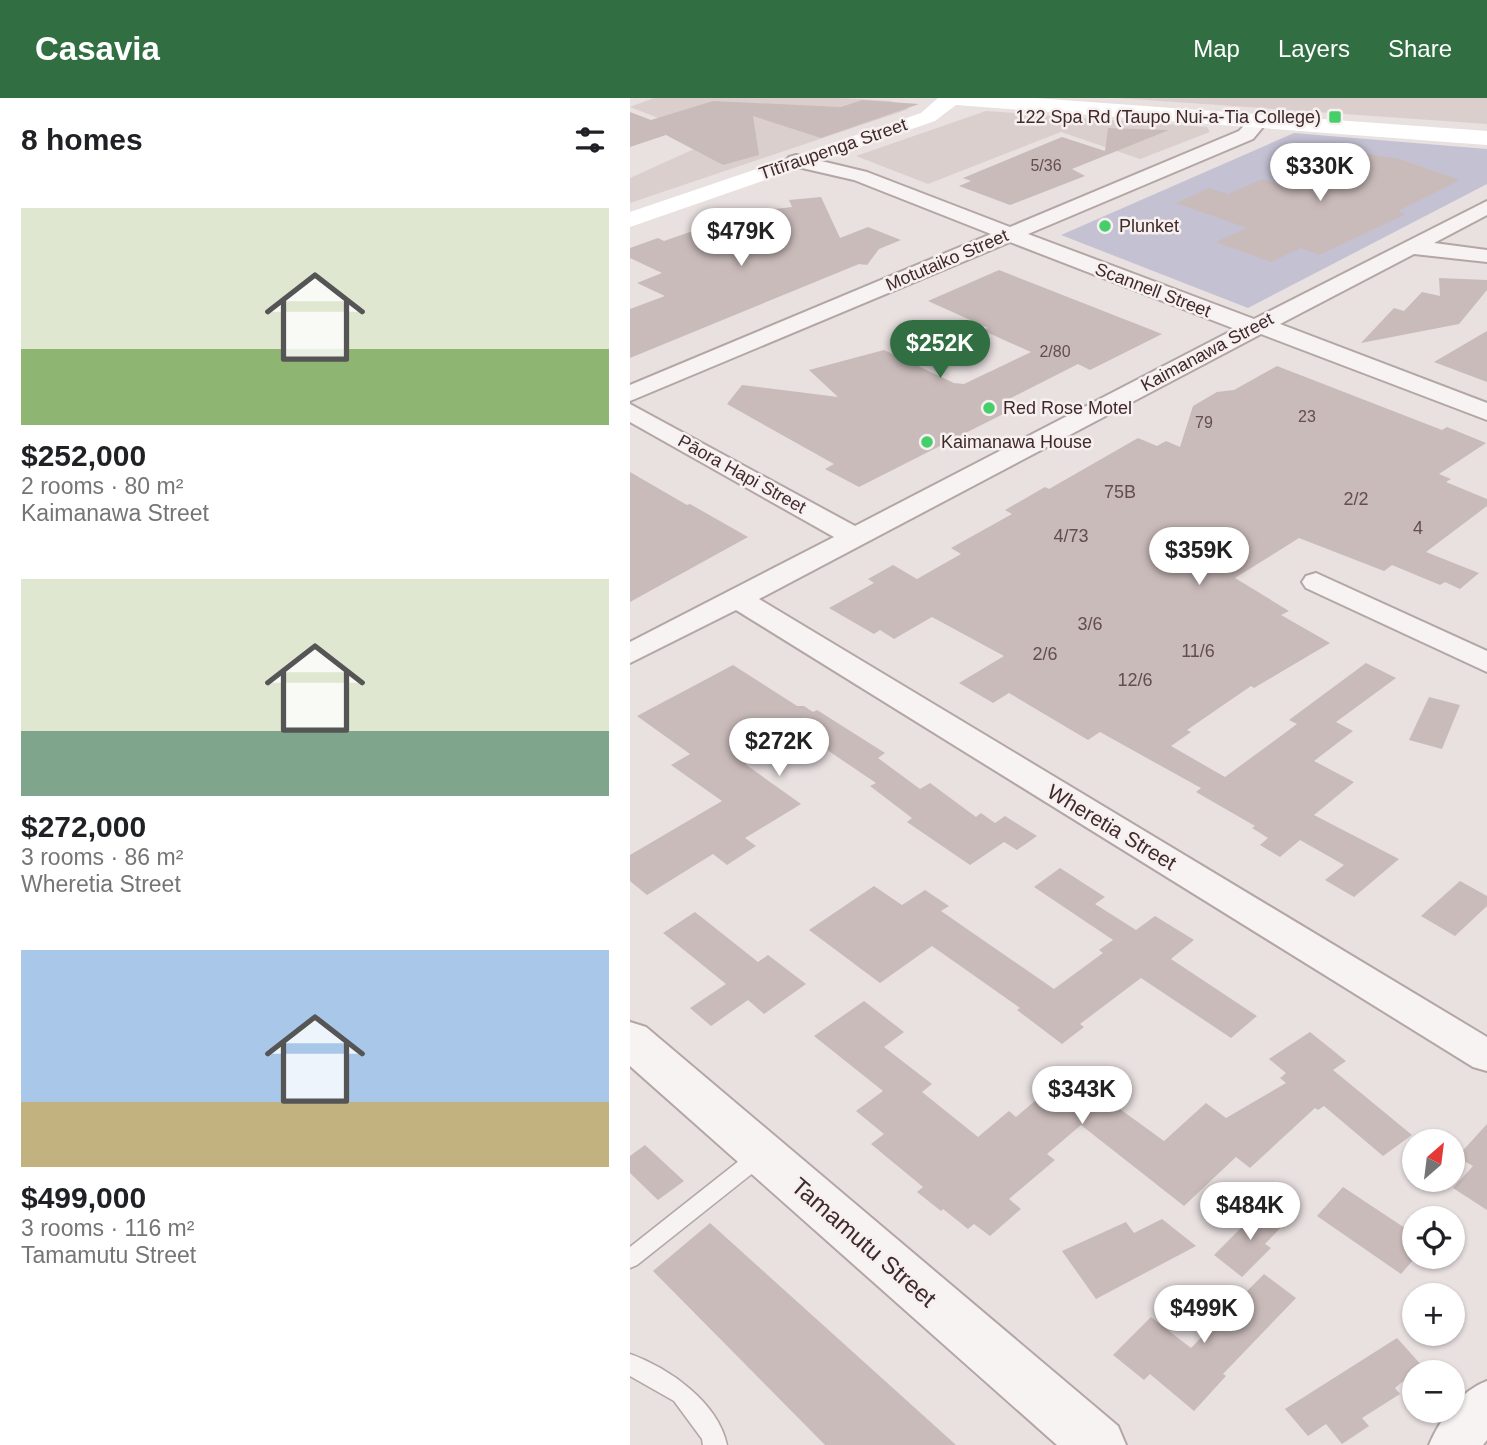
<!DOCTYPE html>
<html lang="en">
<head>
<meta charset="utf-8">
<style>
  body { margin:0; font-family:Helvetica,sans-serif; background:#f2f2f2; color:#202124; height:100vh; display:flex; flex-direction:column; font-size:26px; white-space:nowrap }
  * { box-sizing:border-box; margin:0 }
  p { font-size:23px; color:#757577 }
  .icon { flex:none; width:38px; height:38px; fill:none; stroke:currentColor; stroke-width:2; stroke-linecap:round; stroke-linejoin:round }
  .map { position:relative; flex:1; overflow:hidden }
  .drawer { display:flex; flex-direction:column; background:#fff; width:630px }
  .drawer>* { flex:none }
  .needle { width:46px; rotate:28deg }
  .fabs { position:absolute; left:772px; top:1031px; display:grid; gap:14px }
  .fabs a { display:grid; place-items:center; width:63px; height:63px; border-radius:50%; background:#fff; box-shadow:0 2px 5px #0004; font-size:35px }
  .price { position:absolute; translate:-50% -60px; padding:0 16px; border-radius:24px; background:#fff; color:#222; font-size:23px; line-height:46px; filter:drop-shadow(0 2px 4px #0008) }
  .price::after { content:''; position:absolute; left:50%; top:42px; width:21px; height:16px; margin-left:-10px; background:inherit; clip-path:polygon(0 0,100% 0,50% 100%) }
  .price.current { background:#316f43; color:#fff }
  ul { padding:0; list-style:none }
  li { display:grid; align-content:center; gap:14px; height:371px; padding:0 21px }
  li span { display:grid; place-items:center; height:217px; border-radius:0px; color:#555 }
  li>.icon { margin-inline-start:auto }
  span .icon { width:126px; height:126px; fill:#fffc; stroke-width:1 }
  li b { font-size:30px }
  h2 { display:flex; justify-content:space-between; align-items:center; height:84px; padding:0 21px; font-size:30px }
  header { display:flex; align-items:center; gap:42px; box-sizing:border-box; height:98px; padding:0 35px; background:#316f43; color:#fff }
  header strong { font-size:33px }
  nav { display:flex; gap:38px; margin-inline-start:auto; font-size:24px }
  main { display:flex; flex:1; min-height:0 }
  .map>svg:first-child { display:block }
  .built { fill:#dbcfce }
  .green { fill:#c4c1d3 }
  .building { fill:#c9bbba }
  .lines { fill:none; stroke-linecap:round; stroke-linejoin:round }
  .service-casing { stroke:#b3a6a5; stroke-width:3 }
  .minor-casing { stroke:#b3a6a5; stroke-width:4 }
  .tertiary-casing { stroke:#b3a6a5; stroke-width:4 }
  .service { fill:#f7f3f3; fill-rule:evenodd }
  .minor { fill:#f7f3f3; fill-rule:evenodd }
  .tertiary { fill:#f7f3f3; fill-rule:evenodd }
  .secondary { fill:#fff; fill-rule:evenodd }
  .poi-dot { fill:#45ce69; stroke:#f7f0f0; stroke-width:2.5 }
  .labels { text-anchor:middle; dominant-baseline:central; stroke-width:5; stroke-linejoin:round; paint-order:stroke }
  .far-number-label { font-size:16px; fill:#634e4d }
  .far-poi-label { font-size:18px; fill:#412a29; stroke:#f7f0f0; text-anchor:start }
  .far-street-label { font-size:18px; fill:#412a29; stroke:#f7f0f0 }
  .number-label { font-size:18px; fill:#634e4d }
  .street-label { font-size:21px; fill:#412a29; stroke:#f7f0f0 }
  .near-street-label { font-size:24px; fill:#412a29; stroke:#f7f0f0 }
</style>
</head>
<body>
<header>
<strong>Casavia</strong>
<nav><a>Map</a><a>Layers</a><a>Share</a></nav>
</header>
<main>
<section class="drawer">
<h2>8 homes<svg class="icon" aria-label="filters" viewBox="0 0 24 24"><path d="M4 7h16M4 17h16"/><circle cx="9" cy="7" r="2"/><circle cx="15" cy="17" r="2"/></svg></h2>
<ul>
<li><span style="background:linear-gradient(#dfe7d0 65%,#8fb573 0)"><svg class="icon" aria-label="home" viewBox="0 0 24 24"><path d="M3 11l9-7 9 7M6 9v11h12V9"/></svg></span><div><b>$252,000</b><p>2 rooms · 80 m²</p><p>Kaimanawa Street</p></div></li>
<li><span style="background:linear-gradient(#dfe7d0 70%,#7fa58c 0)"><svg class="icon" aria-label="home" viewBox="0 0 24 24"><path d="M3 11l9-7 9 7M6 9v11h12V9"/></svg></span><div><b>$272,000</b><p>3 rooms · 86 m²</p><p>Wheretia Street</p></div></li>
<li><span style="background:linear-gradient(#a9c7e8 70%,#c2b280 0)"><svg class="icon" aria-label="home" viewBox="0 0 24 24"><path d="M3 11l9-7 9 7M6 9v11h12V9"/></svg></span><div><b>$499,000</b><p>3 rooms · 116 m²</p><p>Tamamutu Street</p></div></li>
</ul>
</section>
<div class="map">
<svg width="857" height="1347" viewBox="0 0 857 1347">
  <rect width="100%" height="100%" fill="#e9e0e0"/>
  <g class="built">
    <polygon points="24,0 210,0 261,3 279,11 0,105 0,80 84,42 0,9"/>
    <polygon points="488,0 857,0 857,26"/>
    <polygon points="356,13 577,29 580,34 510,61 431,34 298,86 226,58"/>
  </g>
  <polygon class="green" points="664,35 857,51 857,86 618,210 431,137"/>
  <g class="building">
    <polygon points="232,2 289,6 191,40 123,18 129,57 93,67 36,37 0,49 0,14 21,22 83,3 211,9"/>
    <polygon points="478,30 539,32 442,71 455,78 380,107 329,88 341,83 333,80 432,39 475,53"/>
    <polygon points="696,49 769,61 830,82 768,113 776,116 689,157 671,150 641,164 586,144 617,130 546,105 579,90 598,96 633,81 649,86 661,80 668,82"/>
    <polygon points="191,99 210,140 238,129 271,142 249,151 237,167 229,166 0,260 0,211 35,198 7,185 32,175 0,160 0,150 28,140 34,143 118,114 162,109 159,102"/>
    <polygon points="369,172 532,236 460,272 448,266 373,304 385,310 229,389 195,371 204,366 97,306 112,287 208,299 179,272 254,252 324,285 334,286 401,254 352,232 358,230 298,203"/>
    <polygon points="809,180 857,182 857,192 829,226 731,245 764,210 774,213 792,194 810,198"/>
    <polygon points="857,233 857,284 804,264"/>
    <polygon points="647,268 812,332 817,329 856,345 809,376 821,381 816,384 857,401 857,408 796,454 849,475 830,491 815,484 810,487 762,467 754,473 669,440 605,480 659,513 651,517 700,545 624,590 621,588 557,632 561,634 541,648 595,679 667,626 659,622 736,565 766,580 706,624 723,633 684,663 724,684 684,717 769,761 724,799 695,782 714,767 670,742 650,759 630,747 638,740 622,730 625,728 566,694 571,690 524,664 470,634 458,642 379,595 363,605 329,585 374,558 302,519 264,541 250,532 244,536 199,510 244,485 238,481 263,467 287,481 331,456 321,450 382,416 375,412 415,389 419,391 508,340 527,348 536,343 550,349 563,308 587,294 604,292"/>
    <polygon points="0,374 57,407 60,406 118,439 0,504"/>
    <polygon points="103,567 167,608 174,608 183,614 187,612 255,655 248,660 290,691 300,685 346,719 351,715 365,725 375,718 407,738 387,752 374,744 340,767 277,724 282,720 240,688 246,685 175,637 163,644 158,640 115,666 171,706 115,740 126,748 97,767 83,756 17,797 0,783 0,757 92,703 41,667 60,656 7,618"/>
    <polygon points="799,599 830,607 812,651 779,642"/>
    <polygon points="430,770 475,799 465,806 506,832 525,818 564,842 541,861 627,918 601,940 511,880 450,926 454,929 432,946 387,912 390,910 302,848 250,885 179,832 244,788 272,807 295,792 319,808 311,813 424,891 473,855 469,852 483,842 404,789"/>
    <polygon points="830,783 857,798 857,808 825,838 791,818"/>
    <polygon points="65,814 128,864 138,857 176,886 134,916 118,902 81,928 60,910 96,886 33,835"/>
    <polygon points="234,903 274,934 254,949 302,986 292,994 348,1039 379,1013 386,1019 439,974 534,1043 576,1005 596,1020 656,985 650,980 656,975 639,961 680,934 716,963 703,972 782,1037 753,1058 694,1008 688,1012 685,1010 620,1070 606,1059 554,1108 451,1027 417,1056 425,1062 379,1101 391,1111 360,1138 344,1126 338,1131 313,1111 311,1113 287,1094 293,1089 241,1046 254,1036 226,1013 253,993 184,938"/>
    <polygon points="857,1026 857,1112 823,1090 843,1068 827,1059"/>
    <polygon points="15,1047 54,1083 28,1102 0,1075 0,1058"/>
    <polygon points="713,1089 784,1136 784,1161 771,1176 687,1118"/>
    <polygon points="633,1108 656,1124 635,1146 641,1150 612,1179 584,1157"/>
    <polygon points="532,1121 566,1148 466,1201 432,1153 496,1124 504,1135"/>
    <polygon points="80,1125 326,1347 195,1347 23,1173"/>
    <polygon points="634,1176 666,1200 593,1276 596,1278 564,1313 520,1276 514,1282 483,1257 521,1219 561,1250"/>
    <polygon points="767,1240 794,1270 784,1274 765,1290 770,1296 732,1320 739,1328 712,1346 696,1326 678,1338 655,1311"/>
  </g>
  <g class="lines">
    <g class="service-casing">
      <g id="service">
        <polygon points="131,1049 138,1051 141,1057 138,1063 7,1167 0,1170 0,1149 124,1051"/>
        <path d="M 0,1256 C 39,1270 88,1304 97,1347 L 73,1347 L 72,1341 L 44,1303 L 0,1278 Z"/>
      </g>
    </g>
    <g class="minor-casing">
      <g id="minor">
        <polygon points="629,17 638,23 623,41 398,136 624,221 857,103 857,117 804,145 857,152 857,164 784,156 650,226 857,305 857,322 631,236 129,501 857,939 857,973 843,969 106,512 0,565 0,544 204,439 0,324 0,306 225,428 605,231 380,144 0,303 0,287 361,136 224,82 159,67 156,63 159,59 166,57 237,74 380,129 609,33 622,19"/>
        <polygon points="686,475 857,553 857,574 676,490 672,484 676,478"/>
        <path d="M 857,1283 L 857,1342 L 853,1347 L 799,1347 C 810,1321 830,1293 857,1283 Z"/>
      </g>
    </g>
    <g class="tertiary-casing">
      <polygon id="tertiary" points="0,924 16,929 488,1328 496,1347 427,1347 0,968"/>
    </g>
    <use href="#service" class="service"/>
    <use href="#minor" class="minor"/>
    <use href="#tertiary" class="tertiary"/>
    <polygon class="secondary" points="308,0 405,0 857,33 857,47 326,7 305,23 0,129 0,114 291,15"/>
  </g>
  <g class="poi-dot">
    <rect x="698" y="12" width="14" height="14" rx="3.5"/>
    <circle cx="475" cy="128" r="7"/>
    <circle cx="359" cy="310" r="7"/>
    <circle cx="297" cy="344" r="7"/>
  </g>
  <g class="labels">
    <g class="far-number-label">
      <text x="416" y="67">5/36</text>
      <text x="425" y="253">2/80</text>
      <text x="677" y="318">23</text>
      <text x="574" y="324">79</text>
    </g>
    <g class="far-poi-label">
      <text x="691" y="19" text-anchor="end">122 Spa Rd (Taupo Nui-a-Tia College)</text>
      <text x="489" y="128">Plunket</text>
      <text x="373" y="310">Red Rose Motel</text>
      <text x="311" y="344">Kaimanawa House</text>
    </g>
    <g class="far-street-label">
      <text transform="translate(203 51) rotate(-19)">Tītīraupenga Street</text>
      <text transform="translate(317 162) rotate(-23)">Motutaiko Street</text>
      <text transform="translate(523 192) rotate(21)">Scannell Street</text>
      <text transform="translate(577 254) rotate(-28)">Kaimanawa Street</text>
      <text transform="translate(112 376) rotate(29)">Pāora Hapi Street</text>
    </g>
    <g class="number-label">
      <text x="490" y="394">75B</text>
      <text x="726" y="401">2/2</text>
      <text x="788" y="430">4</text>
      <text x="441" y="438">4/73</text>
      <text x="460" y="526">3/6</text>
      <text x="568" y="553">11/6</text>
      <text x="415" y="556">2/6</text>
      <text x="505" y="582">12/6</text>
    </g>
    <g class="street-label">
      <text transform="translate(482 729) rotate(31)">Wheretia Street</text>
    </g>
    <g class="near-street-label">
      <text transform="translate(234 1144) rotate(41)">Tamamutu Street</text>
    </g>
  </g>
</svg>
<div class="fabs">
<a><svg class="needle" viewBox="-14 -14 28 28"><path d="M0-13l5 13h-10z" fill="#e53935"/><path d="M0 13l5-13h-10z" fill="#757577"/></svg></a>
<a><svg class="icon" aria-label="locate" viewBox="0 0 24 24"><circle cx="12" cy="12" r="6"/><path d="M12 2v4M12 18v4M2 12h4M18 12h4"/></svg></a>
<a>+</a>
<a>−</a>
</div>
<b class="price" style="left:690px;top:105px">$330K</b>
<b class="price" style="left:111px;top:170px">$479K</b>
<b class="price current" style="left:310px;top:282px">$252K</b>
<b class="price" style="left:569px;top:489px">$359K</b>
<b class="price" style="left:149px;top:680px">$272K</b>
<b class="price" style="left:452px;top:1028px">$343K</b>
<b class="price" style="left:620px;top:1144px">$484K</b>
<b class="price" style="left:574px;top:1247px">$499K</b>
</div>
</main>
</body>
</html>
